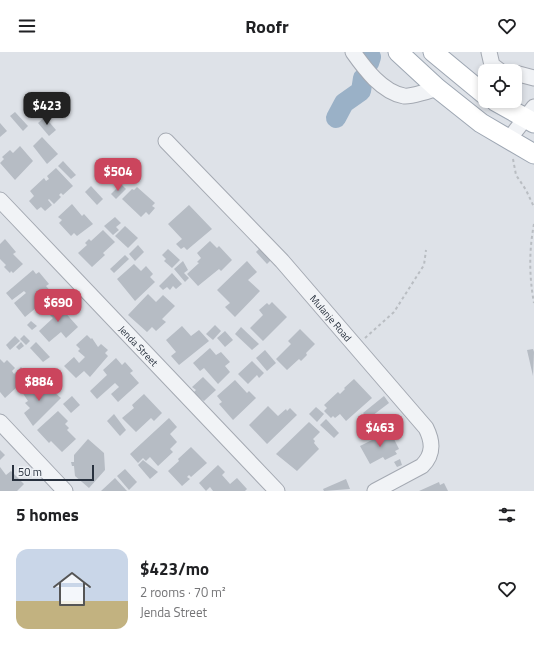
<!DOCTYPE html>
<html lang="en">
<head>
<meta charset="utf-8">
<style>
  body { margin:0; font-family:"Titillium Web",sans-serif; background:#f6f6f6; color:#202124; height:100vh; display:flex; flex-direction:column; font-size:15px; white-space:nowrap }
  * { box-sizing:border-box; margin:0 }
  p { font-size:13px; color:#757577 }
  .icon { flex:none; width:22px; height:22px; fill:none; stroke:currentColor; stroke-width:2; stroke-linecap:round; stroke-linejoin:round }
  .map { position:relative; height:439px; overflow:hidden }
  .details { display:flex; flex-direction:column; background:#fff; flex:1 }
  .details>* { flex:none }
  .controls { position:absolute; left:478px; top:12px; display:grid; gap:8px }
  .controls a { display:grid; place-items:center; width:44px; height:44px; border-radius:8px; background:#fff; box-shadow:0 2px 6px #0003; font-size:20px }
  .scale { position:absolute; left:12px; bottom:10px; width:82px; box-sizing:border-box; padding-left:4px; border:2px solid #28313e; border-top:0; font-size:11px; line-height:14px; white-space:nowrap; color:#28313e; -webkit-text-stroke:3px #eef1f5; paint-order:stroke }
  .price { position:absolute; translate:-50% -34px; padding:0 9px; border-radius:8px; background:#cb455d; color:#fff; font-size:13px; line-height:26px; filter:drop-shadow(0 1px 2px #0008) }
  .price::after { content:''; position:absolute; left:50%; top:24px; width:12px; height:9px; margin-left:-6px; background:inherit; clip-path:polygon(0 0,100% 0,50% 100%) }
  .price.on { background:#222; color:#fff }
  ul { padding:0; list-style:none }
  li { display:flex; align-items:center; gap:12px; height:100px; padding:0 16px }
  li+li { border-top:1px solid #e0e0e0 }
  li span { display:grid; place-items:center; flex:none; width:112px; height:80px; border-radius:12px; color:#555 }
  li>.icon { margin-inline-start:auto }
  span .icon { width:48px; height:48px; fill:#fffc; stroke-width:1 }
  li b { font-size:17px }
  h2 { display:flex; justify-content:space-between; align-items:center; height:48px; padding:0 16px; font-size:17px }
  header { display:flex; justify-content:space-between; align-items:center; height:52px; padding:0 16px; background:#fff; font-size:18px; font-weight:700 }
  .map>svg:first-child { display:block }
  .lines { fill:none; stroke-linecap:round; stroke-linejoin:round }
  .river { stroke:#9ab1c7; stroke-width:20 }
  .building { fill:#b6bcc4 }
  .minor-casing { stroke:#a4a9b2; stroke-width:17 }
  .major-casing { stroke:#9ea7b3; stroke-width:21 }
  .path { stroke:#b9bdc2; stroke-width:2; stroke-dasharray:3 3; stroke-linecap:butt }
  .minor { stroke:#f1f3f6; stroke-width:15 }
  .major { stroke:#fff; stroke-width:19 }
  .labels { text-anchor:middle; dominant-baseline:central; stroke-width:3; stroke-linejoin:round; paint-order:stroke }
  .street-label { font-size:10px; fill:#28313e; stroke:#eef1f5 }
</style>
</head>
<body>
<header><svg class="icon" aria-label="menu" viewBox="0 0 24 24"><path d="M4 6h16M4 12h16M4 18h16"/></svg>Roofr<svg class="icon" aria-label="heart" viewBox="0 0 24 24"><path d="M12 20l-8-8c-3-5 5-10 8-4 3-6 11-1 8 4z"/></svg></header>
<div class="map">
<svg width="534" height="439" viewBox="0 0 534 439">
  <rect width="100%" height="100%" fill="#dee2e8"/>
  <g class="lines">
    <g class="river">
      <polyline points="369,11 371,5"/>
      <polyline points="336,66 344,51 361,39 363,26"/>
    </g>
  </g>
  <g class="building">
    <polygon points="15,60 28,74 23,79 10,64"/>
    <polygon points="45,65 56,78 49,84 38,71"/>
    <polygon points="0,71 7,79 0,85"/>
    <polygon points="42,85 58,102 47,112 33,94"/>
    <polygon points="20,94 33,109 15,128 0,111 4,107 2,105 10,98 13,101"/>
    <polygon points="63,109 76,123 71,127 58,114"/>
    <polygon points="56,116 73,134 63,143 61,141 59,143 61,145 54,152 49,147 48,148 52,153 45,159 41,155 37,158 29,149 34,144 30,139 44,126 46,129 49,127 47,124"/>
    <polygon points="121,132 126,137 116,147 111,142"/>
    <polygon points="91,134 103,147 97,153 85,140"/>
    <polygon points="137,135 155,151 152,154 155,156 149,163 146,160 141,165 122,147 132,137 134,138"/>
    <polygon points="72,152 82,164 84,162 93,172 77,184 74,181 71,184 59,171 62,168 58,165"/>
    <polygon points="189,153 212,177 187,198 184,195 181,197 176,192 182,187 168,172"/>
    <polygon points="115,165 121,171 116,175 119,178 113,183 104,174"/>
    <polygon points="125,174 138,186 128,196 115,184"/>
    <polygon points="103,178 115,190 103,201 105,203 92,215 78,201 87,193 85,191 89,187 91,189"/>
    <polygon points="5,187 16,200 13,202 23,212 13,221 11,219 10,221 4,215 6,213 0,207 0,192"/>
    <polygon points="210,189 217,196 219,194 232,208 221,219 219,217 198,234 187,222 199,211 197,210 201,206 197,201"/>
    <polygon points="138,193 144,200 135,209 129,202"/>
    <polygon points="260,196 272,207 267,212 256,200"/>
    <polygon points="168,197 180,208 172,216 164,209 166,207 162,203"/>
    <polygon points="125,203 129,207 114,221 110,217"/>
    <polygon points="183,209 188,218 184,221 189,226 185,230 174,217"/>
    <polygon points="247,209 257,220 248,228 260,239 235,265 225,255 230,251 217,238"/>
    <polygon points="134,212 141,219 146,214 153,222 150,225 155,230 135,249 117,227"/>
    <polygon points="33,218 36,222 39,220 49,232 46,234 53,242 25,265 14,251 26,241 24,239 12,248 6,241"/>
    <polygon points="172,221 182,232 176,237 173,234 170,238 167,235 163,238 159,234"/>
    <polygon points="148,242 156,250 163,243 175,254 162,267 166,270 156,279 152,275 147,280 128,263"/>
    <polygon points="54,248 78,275 66,286 61,280 49,290 39,279 53,266 44,257"/>
    <polygon points="272,250 287,265 263,289 250,276 263,263 259,258 267,251 269,253"/>
    <polygon points="31,269 37,274 32,278 27,273"/>
    <polygon points="215,273 221,279 213,288 206,282"/>
    <polygon points="182,274 191,284 199,278 209,289 179,313 171,304 176,300 166,288"/>
    <polygon points="241,275 259,292 252,298 235,282"/>
    <polygon points="300,277 315,292 306,301 307,303 301,309 299,307 287,318 276,307 291,292 288,289"/>
    <polygon points="225,279 233,288 225,295 217,286"/>
    <polygon points="24,283 30,289 26,293 20,287"/>
    <polygon points="87,283 91,287 92,286 98,295 101,292 108,298 105,301 108,304 90,325 84,319 76,326 64,314 74,305 79,311 85,305 78,299 80,297 76,293"/>
    <polygon points="15,284 20,289 10,298 6,293"/>
    <polygon points="21,290 24,294 19,298 16,295"/>
    <polygon points="36,290 50,305 43,310 30,296"/>
    <polygon points="210,296 216,303 221,300 230,310 225,314 230,320 218,332 204,316 200,319 193,311"/>
    <polygon points="533,297 534,300 533,324 527,298"/>
    <polygon points="265,298 276,311 267,319 256,306"/>
    <polygon points="116,306 122,313 125,310 133,319 130,321 139,331 118,350 111,342 119,335 115,331 97,347 90,339 107,323 103,318"/>
    <polygon points="0,307 4,311 7,308 15,316 12,319 14,322 21,315 29,324 5,346 0,340"/>
    <polygon points="252,309 264,321 259,326 257,323 248,332 238,322"/>
    <polygon points="203,325 216,338 204,349 193,341 196,338 192,335"/>
    <polygon points="354,327 372,346 346,369 340,362 335,366 333,364 331,366 324,359 327,356 324,353 338,340 340,342 345,337 344,336"/>
    <polygon points="235,328 247,341 249,339 256,346 233,368 219,352 222,350 217,344"/>
    <polygon points="31,331 33,334 36,331 42,337 46,333 61,346 33,374 24,361 30,356 25,351 28,349 22,340"/>
    <polygon points="144,342 162,361 154,369 151,366 136,380 122,366 134,356 132,353"/>
    <polygon points="72,344 80,353 71,361 63,352"/>
    <polygon points="384,344 389,351 368,367 363,361"/>
    <polygon points="268,354 278,364 286,357 287,359 290,356 297,363 267,392 249,373"/>
    <polygon points="316,355 324,362 317,370 309,362"/>
    <polygon points="58,359 68,369 65,372 69,376 67,378 76,387 62,400 51,389 49,391 37,378"/>
    <polygon points="114,362 126,378 120,384 107,369"/>
    <polygon points="169,366 177,375 170,382 177,390 170,397 173,400 158,414 150,405 146,409 143,406 138,411 130,402"/>
    <polygon points="326,367 339,381 334,386 320,373"/>
    <polygon points="309,370 320,380 313,387 315,389 314,391 319,397 297,419 276,402"/>
    <polygon points="390,379 399,397 395,399 397,402 385,408 383,405 370,412 360,394"/>
    <polygon points="88,387 104,401 105,418 89,436 75,424 74,414 72,414 71,410 74,410 74,403"/>
    <polygon points="191,395 207,411 191,425 189,423 187,425 190,427 182,434 168,419 179,409 178,407"/>
    <polygon points="0,398 5,403 0,408"/>
    <polygon points="400,407 402,413 397,415 394,410"/>
    <polygon points="143,408 158,420 150,427 138,413"/>
    <polygon points="218,413 225,420 222,423 230,432 237,426 247,437 245,439 213,439 210,435 206,439 199,431"/>
    <polygon points="0,415 6,423 11,419 24,432 17,439 0,439"/>
    <polygon points="125,417 137,430 129,438 117,424"/>
    <polygon points="115,426 127,439 101,439"/>
    <polygon points="346,427 350,437 324,439 323,437"/>
    <polygon points="439,430 440,433 444,431 448,439 419,439"/>
  </g>
  <g class="lines">
    <g class="minor-casing">
      <g id="minor">
        <path d="M 353,0 C 365,17 382,40 404,44 C 410,45 432,38 437,36"/>
        <polyline points="489,0 492,13 500,19"/>
        <polyline points="515,21 534,26"/>
        <polyline points="513,82 534,55"/>
        <path id="s1" d="M 166,89 L 282,209 L 426,376 C 433,390 434,402 422,414 L 375,439"/>
        <path id="s2" d="M 0,148 L 277,439"/>
        <polyline points="0,370 65,439"/>
      </g>
    </g>
    <g class="major-casing">
      <g id="major">
        <polyline points="398,0 437,36 481,71 534,102"/>
        <polyline points="433,0 485,43"/>
        <polyline points="495,49 534,71"/>
      </g>
    </g>
    <g class="path">
      <polyline points="513,107 516,123 526,138 534,155"/>
      <path d="M 534,172 C 529,198 529,224 534,251"/>
      <polyline points="365,286 394,260 424,213 426,198"/>
    </g>
    <use href="#minor" class="minor"/>
    <use href="#major" class="major"/>
  </g>
  <g class="labels">
    <g class="street-label">
      <text stroke="none"><textPath href="#s1" startOffset="242">Mulanje Road</textPath></text>
      <text stroke="none"><textPath href="#s2" startOffset="201">Jenda Street</textPath></text>
    </g>
  </g>
</svg>
<div class="controls">
<a><svg class="icon" aria-label="locate" viewBox="0 0 24 24"><circle cx="12" cy="12" r="6"/><path d="M12 2v4M12 18v4M2 12h4M18 12h4"/></svg></a>
</div>
<div class="scale">50 m</div>
<b class="price on" style="left:47px;top:74px">$423</b>
<b class="price" style="left:118px;top:140px">$504</b>
<b class="price" style="left:58px;top:271px">$690</b>
<b class="price" style="left:39px;top:350px">$884</b>
<b class="price" style="left:380px;top:396px">$463</b>
</div>
<section class="details">
<h2>5 homes<svg class="icon" aria-label="filters" viewBox="0 0 24 24"><path d="M4 7h16M4 17h16"/><circle cx="9" cy="7" r="2"/><circle cx="15" cy="17" r="2"/></svg></h2>
<ul>
<li><span style="background:linear-gradient(#c9d6e8 65%,#c2b280 0)"><svg class="icon" aria-label="home" viewBox="0 0 24 24"><path d="M3 11l9-7 9 7M6 9v11h12V9"/></svg></span><div><b>$423/mo</b><p>2 rooms · 70 m²</p><p>Jenda Street</p></div><svg class="icon" aria-label="heart" viewBox="0 0 24 24"><path d="M12 20l-8-8c-3-5 5-10 8-4 3-6 11-1 8 4z"/></svg></li>
</ul>
</section>
</body>
</html>
